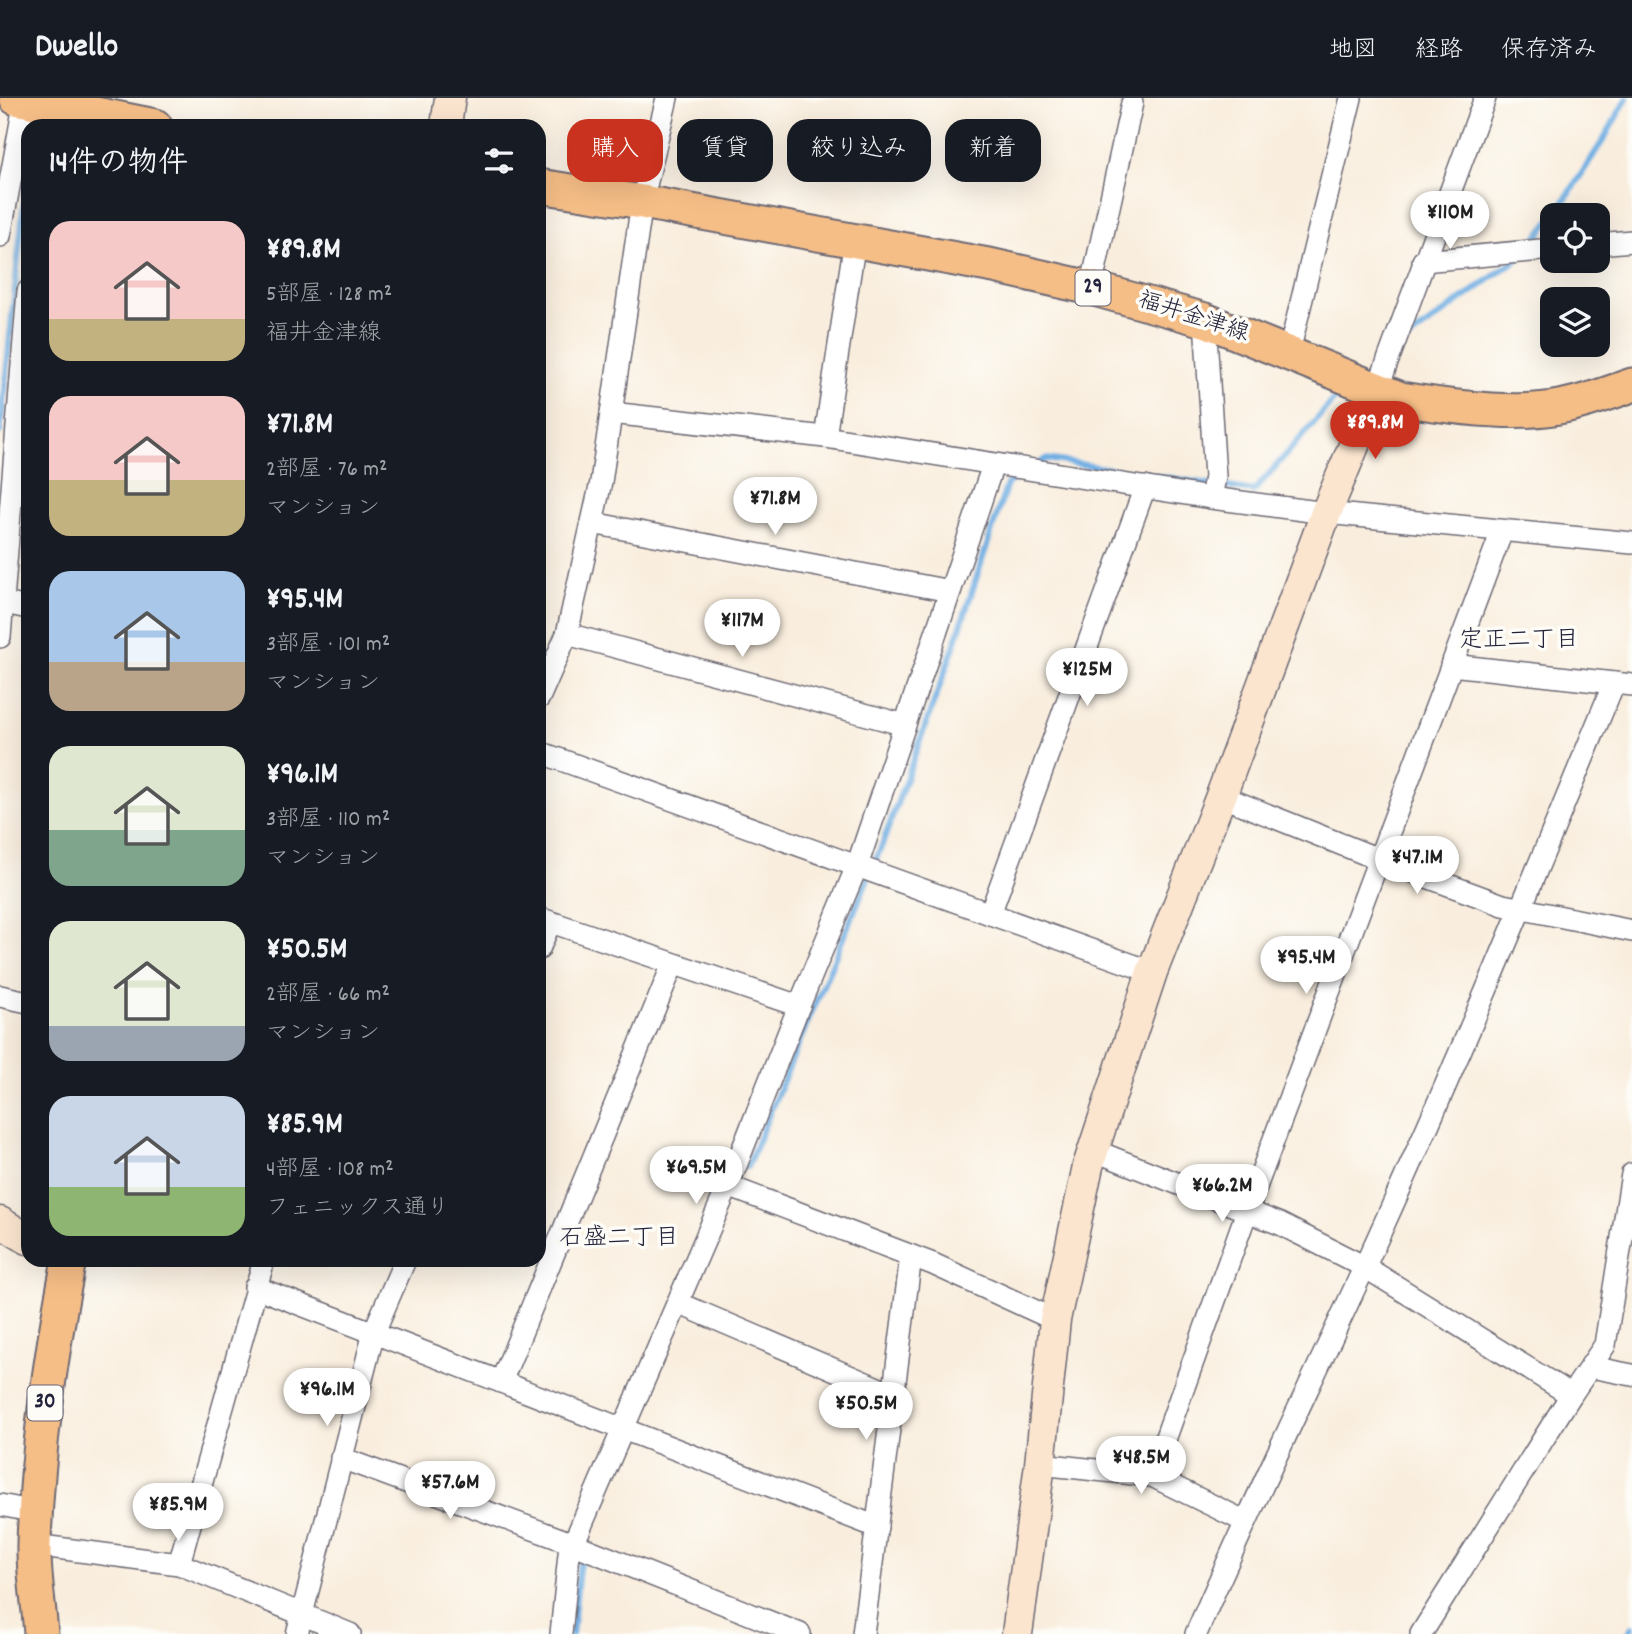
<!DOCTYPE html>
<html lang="ja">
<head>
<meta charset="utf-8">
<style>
  body { margin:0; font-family:Dekko,"Klee One",sans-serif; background:#20242c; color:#f1f3f6; height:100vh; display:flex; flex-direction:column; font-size:26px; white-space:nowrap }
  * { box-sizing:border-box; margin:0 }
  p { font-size:23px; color:#9ea1a6 }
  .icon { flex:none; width:38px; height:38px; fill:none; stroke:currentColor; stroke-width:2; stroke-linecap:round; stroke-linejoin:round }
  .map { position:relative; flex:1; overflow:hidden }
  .panel { position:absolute; left:21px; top:21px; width:525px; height:1148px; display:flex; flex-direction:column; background:#171b24; border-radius:21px; box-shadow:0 7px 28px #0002 }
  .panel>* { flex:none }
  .top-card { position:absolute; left:567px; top:21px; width:665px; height:63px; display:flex; gap:14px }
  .fabs { position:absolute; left:1540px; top:105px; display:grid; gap:14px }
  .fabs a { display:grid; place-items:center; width:70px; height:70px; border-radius:14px; background:#171b24; box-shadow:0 7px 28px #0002; font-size:35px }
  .price { position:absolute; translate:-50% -60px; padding:0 16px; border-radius:24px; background:#fff; color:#222; font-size:23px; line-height:46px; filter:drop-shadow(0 2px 4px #0008) }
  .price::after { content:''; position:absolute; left:50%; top:42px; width:21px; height:16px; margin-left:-10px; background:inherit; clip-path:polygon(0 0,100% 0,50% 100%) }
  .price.current { background:#c8321e; color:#fff }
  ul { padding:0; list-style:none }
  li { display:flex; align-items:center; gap:21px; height:175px; padding:0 28px }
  li span { display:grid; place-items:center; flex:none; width:196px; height:140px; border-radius:21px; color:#555 }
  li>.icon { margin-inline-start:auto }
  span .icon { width:84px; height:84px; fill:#fffc; stroke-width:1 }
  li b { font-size:30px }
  h2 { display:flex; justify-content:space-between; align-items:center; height:84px; padding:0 28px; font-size:30px }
  .pill { padding:0 24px; border-radius:21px; background:#171b24; box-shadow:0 7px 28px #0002; font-size:24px; line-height:63px }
  .pill.current { background:#c8321e; color:#fff }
  header { display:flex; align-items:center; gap:42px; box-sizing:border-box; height:98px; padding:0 35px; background:#171b24; border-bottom:2px solid #363941 }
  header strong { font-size:33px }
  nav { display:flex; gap:38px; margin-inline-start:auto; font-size:24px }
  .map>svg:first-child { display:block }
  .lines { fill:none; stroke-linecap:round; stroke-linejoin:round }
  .stream { stroke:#70afe3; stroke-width:6 }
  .street-casing { stroke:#6d6974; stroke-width:24 }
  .secondary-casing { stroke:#6d6974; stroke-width:33 }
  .primary-casing { stroke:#6d6974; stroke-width:37 }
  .street { stroke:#fff; stroke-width:21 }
  .secondary { stroke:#fbe5cf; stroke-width:30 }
  .primary { stroke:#f6be87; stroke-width:33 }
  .labels { text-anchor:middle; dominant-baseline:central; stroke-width:7; stroke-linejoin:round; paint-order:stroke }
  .shield { fill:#fdfcf7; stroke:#646373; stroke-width:2 }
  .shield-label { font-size:21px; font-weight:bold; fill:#22223b }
  .street-label { font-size:23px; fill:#22223b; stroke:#fdfcf7 }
  .neighbourhood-label { font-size:24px; fill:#22223b; stroke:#fdfcf7 }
</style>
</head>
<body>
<header>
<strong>Dwello</strong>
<nav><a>地図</a><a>経路</a><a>保存済み</a></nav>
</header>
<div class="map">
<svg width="1632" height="1536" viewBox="0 0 1632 1536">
  <rect width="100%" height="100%" fill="#fdfcf7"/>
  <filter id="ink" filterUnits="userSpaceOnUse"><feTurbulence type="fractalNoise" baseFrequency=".0143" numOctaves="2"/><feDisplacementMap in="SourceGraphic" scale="14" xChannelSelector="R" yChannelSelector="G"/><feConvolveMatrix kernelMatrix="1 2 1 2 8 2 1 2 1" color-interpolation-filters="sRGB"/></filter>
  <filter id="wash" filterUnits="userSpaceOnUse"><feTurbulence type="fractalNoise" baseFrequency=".00686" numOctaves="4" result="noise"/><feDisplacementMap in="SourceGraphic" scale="28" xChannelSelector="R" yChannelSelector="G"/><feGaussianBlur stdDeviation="1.57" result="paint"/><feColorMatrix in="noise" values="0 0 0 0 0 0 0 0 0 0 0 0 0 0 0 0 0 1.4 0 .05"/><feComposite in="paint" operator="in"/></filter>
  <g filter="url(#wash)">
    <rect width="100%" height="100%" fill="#f9eede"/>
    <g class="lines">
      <g class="stream">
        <polyline points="1555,117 1604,41 1627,0"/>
        <polyline points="1532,146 1552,120"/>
        <polyline points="1401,246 1517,161"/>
        <polyline points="0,334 28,65"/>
        <polyline points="1037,367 1046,361 1254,393 1332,304 1347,291"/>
        <polyline points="747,1069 882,747 955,546 1007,386 1021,377"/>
        <polyline points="572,1536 579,1470 584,1453"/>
        <polyline points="1628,1536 1632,1529"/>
      </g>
    </g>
  </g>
  <g filter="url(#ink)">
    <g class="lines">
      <g class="street-casing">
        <g id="street">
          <polyline points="0,138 25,2"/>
          <polyline points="1598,146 1632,143"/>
          <polyline points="1423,163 1552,151"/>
          <polyline points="1091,190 1132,5"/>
          <polyline points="1205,222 1215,379 1211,400"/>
          <polyline points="1289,254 1351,0"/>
          <polyline points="1377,292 1485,0"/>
          <polyline points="611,315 825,339 1211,400 1326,415 1632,445"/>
          <polyline points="825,339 855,142"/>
          <polyline points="592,425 950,493"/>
          <polyline points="0,504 28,510"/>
          <polyline points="567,536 905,627"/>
          <polyline points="0,539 28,193"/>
          <polyline points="1451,567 1632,587"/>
          <polyline points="539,600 567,536 601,384 642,104 667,0"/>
          <polyline points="539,654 1152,874"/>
          <polyline points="1221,698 1378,761 1503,807 1632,833"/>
          <polyline points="990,816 1145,389"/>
          <polyline points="539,820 799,908 728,1088 569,1456 561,1536"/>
          <polyline points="539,851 550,825"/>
          <polyline points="0,898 28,904"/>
          <polyline points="799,908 857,768 993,367"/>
          <polyline points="1093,1052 1280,1126 1365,1169 1571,1297"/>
          <polyline points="728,1088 933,1166 1055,1222"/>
          <polyline points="255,1189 877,1429"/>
          <polyline points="678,1205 894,1297"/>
          <polyline points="1591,1269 1632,1277"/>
          <polyline points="501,1284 673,866"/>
          <polyline points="341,1360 574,1446 800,1536"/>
          <polyline points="1040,1366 1152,1378 1244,1423"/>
          <polyline points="1152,1378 1247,1113 1502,433"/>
          <polyline points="0,1407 36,1414"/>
          <polyline points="34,1447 179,1466 350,1536"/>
          <polyline points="179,1466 264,1162"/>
          <polyline points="297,1536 374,1234 405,1162"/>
          <polyline points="863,1536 911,1158"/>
          <path d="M 1196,1536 C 1249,1412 1308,1292 1364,1170 C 1453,977 1533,781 1614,585"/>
          <polyline points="1421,1536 1571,1297 1605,1247 1632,1076"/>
        </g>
      </g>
      <g class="secondary-casing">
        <g id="secondary">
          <polyline points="446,28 450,0"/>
          <polyline points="0,1124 28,1141"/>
          <polyline points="1017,1536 1040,1366 1055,1222 1088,1068 1152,874 1221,698 1326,415 1377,292"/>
        </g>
      </g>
      <g class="primary-casing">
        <g id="primary">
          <polyline points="16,0 155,28"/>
          <path d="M 539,88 L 642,104 L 994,168 L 1091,190 L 1205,222 L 1401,301 C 1443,308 1511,317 1553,310 C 1580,306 1606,296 1632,287"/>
          <path d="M 41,1536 C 39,1506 33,1475 34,1445 C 37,1349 51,1255 69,1162"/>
        </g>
      </g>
      <use href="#street" class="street"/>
      <use href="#secondary" class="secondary"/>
      <use href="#primary" class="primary"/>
    </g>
  </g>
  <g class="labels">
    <g class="shield">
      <rect x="1075.5" y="172.5" width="35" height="35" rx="5"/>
      <rect x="27.5" y="1287.5" width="35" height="35" rx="5"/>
    </g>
    <g class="shield-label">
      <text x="1093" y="190">29</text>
      <text x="45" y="1305">30</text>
    </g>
    <g class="street-label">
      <text transform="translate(1193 220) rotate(18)">福井金津線</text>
    </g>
    <g class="neighbourhood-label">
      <text x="1519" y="543">定正二丁目</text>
      <text x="619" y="1141">石盛二丁目</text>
    </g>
  </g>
</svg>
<div class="fabs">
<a><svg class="icon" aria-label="locate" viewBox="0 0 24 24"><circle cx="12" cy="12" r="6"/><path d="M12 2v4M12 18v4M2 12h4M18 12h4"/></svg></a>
<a><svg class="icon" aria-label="layers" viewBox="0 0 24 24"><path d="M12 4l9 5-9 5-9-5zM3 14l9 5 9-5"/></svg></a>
</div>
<b class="price" style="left:1450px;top:153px">¥110M</b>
<b class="price current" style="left:1375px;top:363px">¥89.8M</b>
<b class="price" style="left:775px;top:439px">¥71.8M</b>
<b class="price" style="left:742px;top:561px">¥117M</b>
<b class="price" style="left:1087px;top:610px">¥125M</b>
<b class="price" style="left:1417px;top:798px">¥47.1M</b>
<b class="price" style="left:1306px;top:898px">¥95.4M</b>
<b class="price" style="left:696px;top:1108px">¥69.5M</b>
<b class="price" style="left:1222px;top:1126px">¥66.2M</b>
<b class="price" style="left:327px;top:1330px">¥96.1M</b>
<b class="price" style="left:866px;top:1344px">¥50.5M</b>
<b class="price" style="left:1141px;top:1398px">¥48.5M</b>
<b class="price" style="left:450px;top:1423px">¥57.6M</b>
<b class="price" style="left:178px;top:1445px">¥85.9M</b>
<div class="top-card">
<a class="pill current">購入</a>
<a class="pill">賃貸</a>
<a class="pill">絞り込み</a>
<a class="pill">新着</a>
</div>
<section class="panel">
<h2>14件の物件<svg class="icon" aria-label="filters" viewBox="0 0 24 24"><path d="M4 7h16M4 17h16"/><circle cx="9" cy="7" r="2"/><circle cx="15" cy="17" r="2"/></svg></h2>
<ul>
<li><span style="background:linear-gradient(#f6c9c9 70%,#c2b280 0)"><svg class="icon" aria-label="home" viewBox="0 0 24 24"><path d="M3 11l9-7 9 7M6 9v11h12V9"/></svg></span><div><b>¥89.8M</b><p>5部屋 · 128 m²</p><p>福井金津線</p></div></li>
<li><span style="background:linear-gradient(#f6c9c9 60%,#c2b280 0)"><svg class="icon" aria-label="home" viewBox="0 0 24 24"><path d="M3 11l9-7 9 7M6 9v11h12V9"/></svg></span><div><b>¥71.8M</b><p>2部屋 · 76 m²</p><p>マンション</p></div></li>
<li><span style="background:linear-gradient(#a9c7e8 65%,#b9a48a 0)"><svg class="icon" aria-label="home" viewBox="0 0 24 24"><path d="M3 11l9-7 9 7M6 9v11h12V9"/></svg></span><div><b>¥95.4M</b><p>3部屋 · 101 m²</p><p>マンション</p></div></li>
<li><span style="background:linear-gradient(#dfe7d0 60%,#7fa58c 0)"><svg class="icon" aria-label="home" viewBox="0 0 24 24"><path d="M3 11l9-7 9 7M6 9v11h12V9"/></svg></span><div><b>¥96.1M</b><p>3部屋 · 110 m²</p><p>マンション</p></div></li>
<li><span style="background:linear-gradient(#dfe7d0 75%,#9aa5b1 0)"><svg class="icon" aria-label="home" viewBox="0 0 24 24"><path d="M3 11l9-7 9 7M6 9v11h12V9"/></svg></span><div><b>¥50.5M</b><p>2部屋 · 66 m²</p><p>マンション</p></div></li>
<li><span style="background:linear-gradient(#c9d6e8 65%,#8fb573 0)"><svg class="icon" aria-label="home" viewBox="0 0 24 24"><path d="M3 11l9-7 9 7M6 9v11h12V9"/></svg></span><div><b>¥85.9M</b><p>4部屋 · 108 m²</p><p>フェニックス通り</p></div></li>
</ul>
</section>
</div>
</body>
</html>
